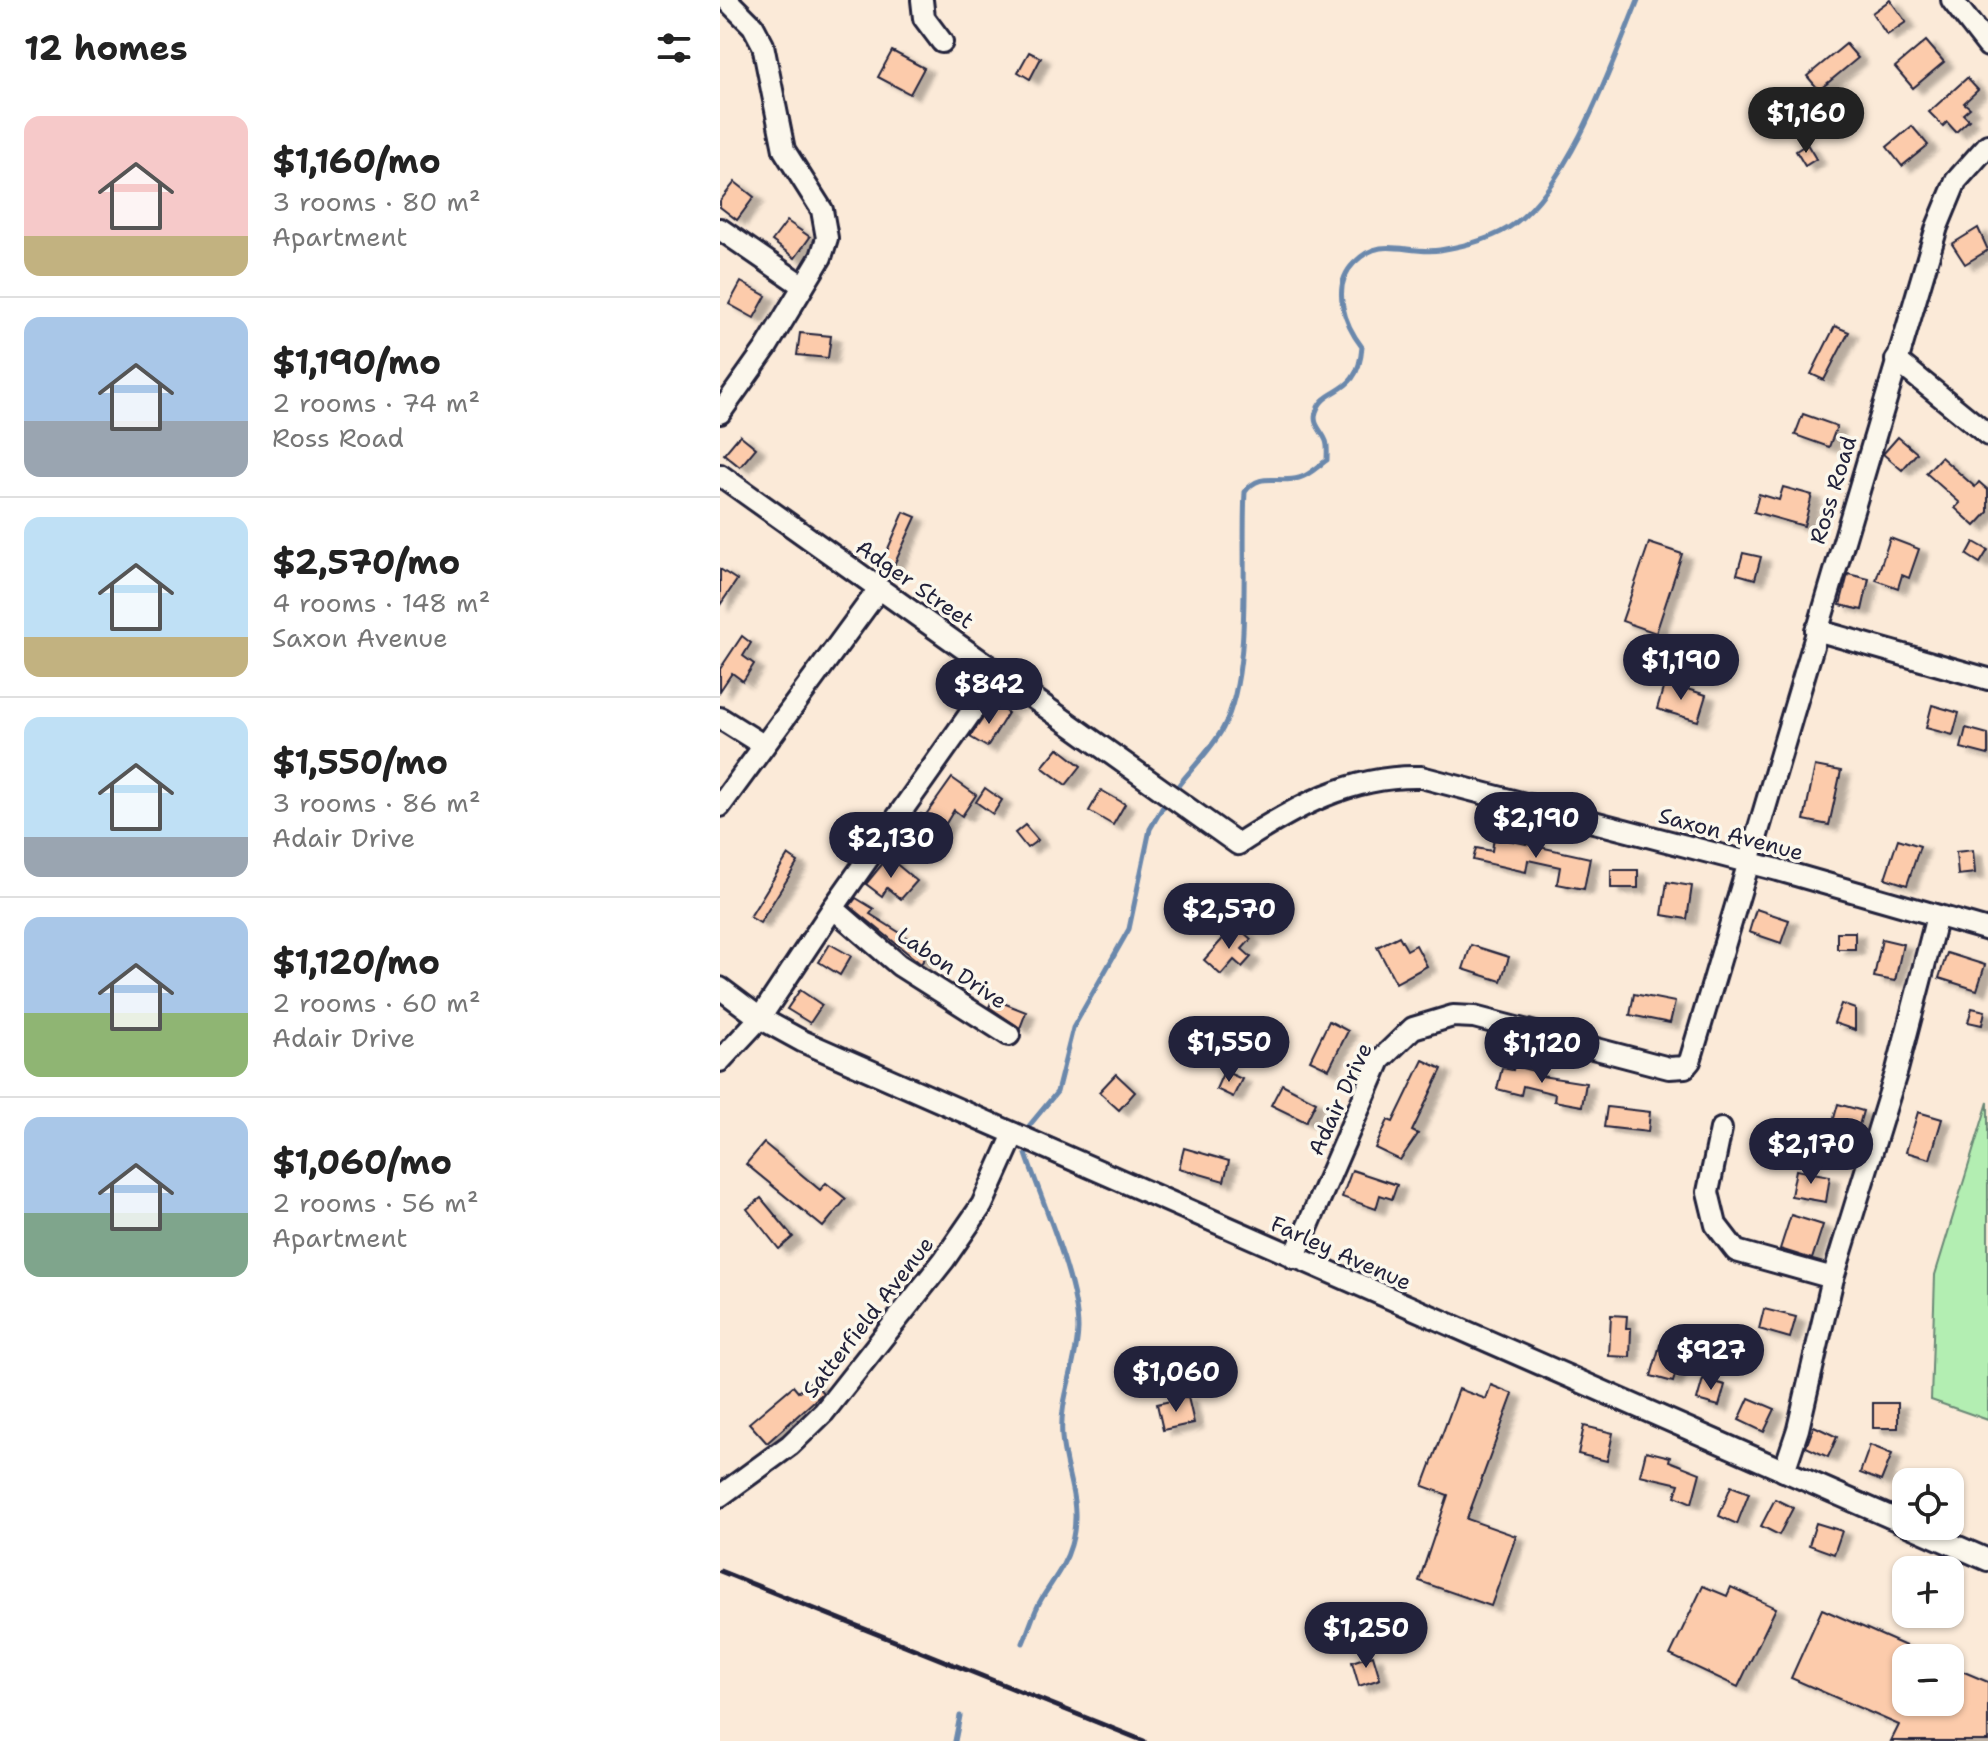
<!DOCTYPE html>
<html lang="en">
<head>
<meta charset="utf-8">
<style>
  body { margin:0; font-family:"Shantell Sans",sans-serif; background:#f6f6f6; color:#222; height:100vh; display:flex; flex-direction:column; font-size:30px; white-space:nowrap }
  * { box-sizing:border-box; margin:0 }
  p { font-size:26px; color:#767676 }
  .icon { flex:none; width:44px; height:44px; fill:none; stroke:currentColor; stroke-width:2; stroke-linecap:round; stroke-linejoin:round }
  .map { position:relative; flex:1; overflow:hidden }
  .drawer { display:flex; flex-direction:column; background:#fff; width:720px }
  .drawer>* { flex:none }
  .controls { position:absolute; left:1172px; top:1468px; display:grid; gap:16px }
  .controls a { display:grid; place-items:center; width:72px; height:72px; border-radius:16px; background:#fff; box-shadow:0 2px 6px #0004; font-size:40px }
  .price { position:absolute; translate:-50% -68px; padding:0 18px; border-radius:28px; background:#22223b; color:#fff; font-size:26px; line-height:52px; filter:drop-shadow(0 2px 4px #0008) }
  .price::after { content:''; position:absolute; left:50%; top:48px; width:24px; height:18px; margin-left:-12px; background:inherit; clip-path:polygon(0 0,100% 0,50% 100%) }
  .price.current { background:#222; color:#fff }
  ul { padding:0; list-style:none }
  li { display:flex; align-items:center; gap:24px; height:200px; padding:0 24px }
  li+li { border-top:2px solid #e0e0e0 }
  li span { display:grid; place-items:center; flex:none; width:224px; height:160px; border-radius:16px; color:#555 }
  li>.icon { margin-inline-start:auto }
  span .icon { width:96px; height:96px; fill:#fffc; stroke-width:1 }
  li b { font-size:34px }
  h2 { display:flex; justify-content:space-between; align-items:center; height:96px; padding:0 24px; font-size:34px }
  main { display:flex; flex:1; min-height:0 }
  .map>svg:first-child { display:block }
  .green { fill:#b3eeb2; stroke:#6a8876; stroke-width:2 }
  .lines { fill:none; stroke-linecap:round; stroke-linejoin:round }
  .stream { stroke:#6b88ac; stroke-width:5 }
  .building { fill:#fccbab; stroke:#22223b; stroke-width:2; filter:url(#shadow) }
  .minor-casing { stroke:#22223b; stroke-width:26 }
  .minor { stroke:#fbf7ec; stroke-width:20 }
  .rail { stroke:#22223b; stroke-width:5 }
  .labels { text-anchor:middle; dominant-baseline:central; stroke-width:7; stroke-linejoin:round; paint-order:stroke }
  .street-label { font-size:22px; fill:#22223b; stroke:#fbf7ec }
</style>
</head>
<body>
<main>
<section class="drawer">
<h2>12 homes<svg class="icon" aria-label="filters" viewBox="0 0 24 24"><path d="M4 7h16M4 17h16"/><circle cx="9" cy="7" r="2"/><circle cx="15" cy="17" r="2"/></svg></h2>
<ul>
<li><span style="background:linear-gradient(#f6c9c9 75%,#c2b280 0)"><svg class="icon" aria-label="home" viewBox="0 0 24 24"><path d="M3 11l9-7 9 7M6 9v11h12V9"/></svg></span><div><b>$1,160/mo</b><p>3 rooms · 80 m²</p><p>Apartment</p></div></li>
<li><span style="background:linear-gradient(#a9c7e8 65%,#9aa5b1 0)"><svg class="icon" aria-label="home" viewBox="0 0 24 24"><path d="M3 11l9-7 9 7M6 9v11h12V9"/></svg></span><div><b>$1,190/mo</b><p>2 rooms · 74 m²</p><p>Ross Road</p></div></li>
<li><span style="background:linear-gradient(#bfe0f5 75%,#c2b280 0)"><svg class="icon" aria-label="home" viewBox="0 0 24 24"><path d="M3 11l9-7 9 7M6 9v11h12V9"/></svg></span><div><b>$2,570/mo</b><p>4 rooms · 148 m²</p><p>Saxon Avenue</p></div></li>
<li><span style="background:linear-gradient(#bfe0f5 75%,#9aa5b1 0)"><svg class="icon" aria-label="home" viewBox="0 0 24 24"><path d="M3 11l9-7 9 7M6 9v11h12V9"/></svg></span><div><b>$1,550/mo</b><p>3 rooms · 86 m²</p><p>Adair Drive</p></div></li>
<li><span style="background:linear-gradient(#a9c7e8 60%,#8fb573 0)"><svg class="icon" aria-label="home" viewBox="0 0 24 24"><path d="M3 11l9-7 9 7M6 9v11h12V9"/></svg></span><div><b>$1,120/mo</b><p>2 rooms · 60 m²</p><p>Adair Drive</p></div></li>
<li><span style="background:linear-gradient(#a9c7e8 60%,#7fa58c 0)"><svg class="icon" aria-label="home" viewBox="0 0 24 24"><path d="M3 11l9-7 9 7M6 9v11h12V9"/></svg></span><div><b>$1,060/mo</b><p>2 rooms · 56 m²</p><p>Apartment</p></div></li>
</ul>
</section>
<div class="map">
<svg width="1268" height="1741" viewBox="0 0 1268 1741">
  <defs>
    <filter id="shadow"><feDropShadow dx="9" dy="5" stdDeviation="2" flood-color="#0004"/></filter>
  </defs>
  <rect width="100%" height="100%" fill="#fbead8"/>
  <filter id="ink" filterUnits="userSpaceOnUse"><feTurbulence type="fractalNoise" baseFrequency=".0125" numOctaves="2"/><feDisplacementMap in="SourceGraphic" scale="16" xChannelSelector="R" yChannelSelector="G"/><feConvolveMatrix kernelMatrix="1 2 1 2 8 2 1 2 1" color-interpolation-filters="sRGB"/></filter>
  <g filter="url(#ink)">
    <polygon class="green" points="1268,1102 1268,1420 1211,1400 1215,1275"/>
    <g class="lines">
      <g class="stream">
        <path d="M 458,786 C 472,768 492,749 503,728 C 533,671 521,559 525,492 C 540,471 557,484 579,478 C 589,476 598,466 607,460 C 607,455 608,446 606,441 C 602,430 592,425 596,412 C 605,384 638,399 642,347 C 625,325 610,287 634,263 C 662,234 686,255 720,250 C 744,246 774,239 794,224 C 851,182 892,64 918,0"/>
        <polyline points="304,1132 337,1092 353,1028 409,929 430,829 444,805"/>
        <path d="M 303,1643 C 309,1629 314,1611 322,1598 C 333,1580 345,1566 351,1545 C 363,1503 345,1476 342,1437 C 339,1399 357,1366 358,1329 C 358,1281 322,1202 306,1154"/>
        <polyline points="235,1741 240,1716"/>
      </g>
    </g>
    <g class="building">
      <polygon points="1170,0 1186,22 1167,35 1152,13"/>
      <polygon points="1206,41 1224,62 1193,88 1175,67"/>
      <polygon points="1126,44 1138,58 1099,90 1087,76"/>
      <polygon points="172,51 204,68 190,94 158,77"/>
      <polygon points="309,52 321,58 310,79 298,72"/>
      <polygon points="1247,78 1258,90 1244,103 1250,108 1243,114 1249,120 1236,132 1227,122 1223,126 1209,112"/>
      <polygon points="1192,126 1208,145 1182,166 1167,147"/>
      <polygon points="1087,144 1096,159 1085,166 1076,151"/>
      <polygon points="15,182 34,197 17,220 0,207 0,201"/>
      <polygon points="67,221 90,237 75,258 52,241"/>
      <polygon points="1258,228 1268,250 1245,264 1232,244"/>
      <polygon points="21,282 46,296 34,318 9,304"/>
      <polygon points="1115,326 1129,332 1104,380 1091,374"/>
      <polygon points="80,333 111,336 108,358 77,355"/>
      <polygon points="1083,414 1117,426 1109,447 1075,435"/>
      <polygon points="20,435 36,448 20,467 4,454"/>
      <polygon points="1178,437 1197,453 1182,470 1163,454"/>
      <polygon points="1221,457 1255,487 1259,482 1268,490 1268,512 1255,526 1235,508 1240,503 1206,473"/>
      <polygon points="1063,487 1092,495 1084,526 1034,512 1039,494 1059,500"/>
      <polygon points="184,512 196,517 174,565 163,560"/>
      <polygon points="1170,538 1199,549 1189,578 1182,575 1178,588 1156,580"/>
      <polygon points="1254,542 1268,550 1260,563 1247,555"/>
      <polygon points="929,543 962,554 936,633 902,621"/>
      <polygon points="1023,553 1041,557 1035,579 1017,574"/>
      <polygon points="0,569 17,580 0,605"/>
      <polygon points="1128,574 1149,579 1142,610 1120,605"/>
      <polygon points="22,636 31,643 23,656 34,664 23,681 12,673 0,691 0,669"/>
      <polygon points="945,682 986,695 978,721 937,709"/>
      <polygon points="273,704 288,713 267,747 250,737"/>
      <polygon points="1212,705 1239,713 1233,735 1206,728"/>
      <polygon points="1246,728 1268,734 1268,755 1241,748"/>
      <polygon points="338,748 361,766 346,785 322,767"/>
      <polygon points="1095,766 1121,771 1109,825 1084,820"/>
      <polygon points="232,778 256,795 242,816 234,810 207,855 185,842 201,814 205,816"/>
      <polygon points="265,788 282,800 273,814 256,802"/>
      <polygon points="381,790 405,804 393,825 369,811"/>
      <polygon points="305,825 318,840 307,848 295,833"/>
      <polygon points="774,837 870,858 864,889 837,884 840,867 808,860 806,872 753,860 756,848 772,851"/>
      <polygon points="1178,839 1200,846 1187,885 1165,878"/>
      <polygon points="1253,850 1255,873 1238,875 1236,852"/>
      <polygon points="68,855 78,862 40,923 30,917"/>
      <polygon points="168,857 197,881 181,899 167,888 162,896 146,884"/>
      <rect x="891" y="870" width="27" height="18"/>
      <polygon points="947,882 972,886 967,919 942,915"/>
      <polygon points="136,898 154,909 150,914 209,951 201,964 130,906"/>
      <polygon points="1036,909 1069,920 1061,943 1029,932"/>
      <polygon points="515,925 531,939 522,949 531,957 522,967 514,960 501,975 484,960"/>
      <rect x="1117" y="932" width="18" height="17"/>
      <polygon points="679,936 687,950 696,945 707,966 676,983 657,947"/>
      <polygon points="1162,939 1183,944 1175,981 1154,977"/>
      <polygon points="110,944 131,956 120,975 99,962"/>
      <polygon points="751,945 789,957 781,981 743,969"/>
      <polygon points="1227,953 1265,965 1257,990 1219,978"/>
      <polygon points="80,990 102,1005 90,1023 67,1009"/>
      <polygon points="914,994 955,1002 950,1023 910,1015"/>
      <polygon points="273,999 306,1012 300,1028 269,1007"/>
      <polygon points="1121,1004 1135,1009 1135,1030 1114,1023"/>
      <polygon points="1252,1008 1265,1011 1262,1025 1248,1022"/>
      <polygon points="609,1021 628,1031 609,1069 590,1060"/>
      <polygon points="535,1023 549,1032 538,1052 523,1043"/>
      <polygon points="703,1060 722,1069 692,1131 698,1134 680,1160 655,1148 668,1120 673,1122"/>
      <polygon points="794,1066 822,1073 821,1076 866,1083 862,1106 834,1101 835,1094 803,1086 801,1095 777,1089 782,1068 793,1070"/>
      <polygon points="504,1071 522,1079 513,1097 496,1089"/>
      <polygon points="396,1074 415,1092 399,1110 379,1092"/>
      <polygon points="562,1084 596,1102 586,1122 551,1105"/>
      <polygon points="1118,1104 1143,1111 1136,1136 1111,1129"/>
      <polygon points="887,1107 930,1112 928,1132 884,1127"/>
      <polygon points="1198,1112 1222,1119 1210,1159 1186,1152"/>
      <polygon points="44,1143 100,1190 106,1183 126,1199 103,1227 26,1164"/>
      <polygon points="464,1148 509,1161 504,1181 459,1168"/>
      <polygon points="632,1170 677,1185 672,1199 660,1195 656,1209 622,1197"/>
      <polygon points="1076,1170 1110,1176 1106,1202 1071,1196"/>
      <polygon points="41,1198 73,1237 59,1249 27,1209"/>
      <polygon points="1071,1215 1103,1225 1092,1259 1060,1249"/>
      <polygon points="1044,1309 1076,1317 1070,1338 1039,1329"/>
      <polygon points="891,1315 907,1316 906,1328 911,1328 910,1357 889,1356"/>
      <polygon points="940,1345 962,1351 953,1382 931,1376"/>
      <polygon points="983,1379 1005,1385 999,1406 977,1400"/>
      <polygon points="92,1380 103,1393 47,1443 29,1423 73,1386 78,1392"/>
      <polygon points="771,1385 793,1394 747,1519 796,1536 771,1606 699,1581 728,1495 703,1486 739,1389 766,1399"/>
      <polygon points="468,1397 474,1423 443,1430 437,1404"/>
      <polygon points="1029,1398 1055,1409 1044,1432 1019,1420"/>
      <rect x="1153" y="1403" width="25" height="25"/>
      <polygon points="864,1426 893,1433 887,1461 858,1454"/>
      <polygon points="1094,1426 1117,1437 1108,1457 1086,1447"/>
      <polygon points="1150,1445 1172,1454 1161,1481 1140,1473"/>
      <polygon points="926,1451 950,1457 949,1461 980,1473 972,1503 955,1496 959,1484 920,1475"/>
      <polygon points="1011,1486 1029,1493 1017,1524 999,1516"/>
      <polygon points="1055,1499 1073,1508 1059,1535 1041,1526"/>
      <polygon points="1096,1523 1122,1531 1114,1554 1089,1545"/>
      <polygon points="983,1586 1007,1596 1011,1587 1056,1608 1018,1687 950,1655"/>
      <polygon points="1102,1609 1213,1658 1186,1658 1186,1702 1230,1702 1230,1666 1268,1682 1268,1741 1171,1741 1179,1725 1071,1678"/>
      <polygon points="653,1655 660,1679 639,1686 632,1662"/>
    </g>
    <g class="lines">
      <g class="minor-casing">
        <g id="minor">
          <polyline points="202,0 204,18 222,42"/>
          <polyline points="1232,0 1268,46"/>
          <polyline points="0,229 83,286"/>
          <polyline points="1176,360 1268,435"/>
          <polyline points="0,413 46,348 101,257 107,238 102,210 64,150 43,45 33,26 7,0"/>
          <path d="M 0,475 L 518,844 C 575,807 631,775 701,777 L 1058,870 L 1268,930"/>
          <polyline points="1096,630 1268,679"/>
          <polyline points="0,718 43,745"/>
          <polyline points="0,806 159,589"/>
          <polyline points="113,908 179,965 289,1035"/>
          <polyline points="0,988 40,1018 82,1041 1186,1524"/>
          <polyline points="0,1061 40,1018 113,908 279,673"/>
          <polyline points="1001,1129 988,1192 996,1225 1016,1251 1113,1278"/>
          <polyline points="574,1258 660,1060 693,1028 733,1016 754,1017 949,1068 965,1067 970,1061 1217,227 1236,181 1268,145"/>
          <polyline points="1064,1471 1078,1429 1113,1278 1177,1070 1217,916"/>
          <polyline points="0,1496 70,1445 104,1412 224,1260 262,1205 294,1134"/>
          <polyline points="1190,1526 1268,1560"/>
        </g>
      </g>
      <use href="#minor" class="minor"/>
      <polyline class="rail" points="0,1571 424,1741"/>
    </g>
  </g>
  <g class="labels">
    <g class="street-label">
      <text transform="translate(1113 490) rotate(-73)">Ross Road</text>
      <text transform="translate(195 584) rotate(35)">Adger Street</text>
      <text transform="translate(1011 834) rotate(15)">Saxon Avenue</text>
      <text transform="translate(232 968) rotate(34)">Labon Drive</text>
      <text transform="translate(620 1099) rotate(-65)">Adair Drive</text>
      <text transform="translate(621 1253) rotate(24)">Farley Avenue</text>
      <text transform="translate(148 1317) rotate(-52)">Satterfield Avenue</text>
    </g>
  </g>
</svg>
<div class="controls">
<a><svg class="icon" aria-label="locate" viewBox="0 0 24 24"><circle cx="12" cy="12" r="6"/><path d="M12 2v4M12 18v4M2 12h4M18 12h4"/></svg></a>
<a>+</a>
<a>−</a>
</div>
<b class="price current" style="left:1086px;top:155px">$1,160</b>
<b class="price" style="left:961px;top:702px">$1,190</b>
<b class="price" style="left:269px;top:726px">$842</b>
<b class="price" style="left:816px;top:860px">$2,190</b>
<b class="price" style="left:171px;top:880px">$2,130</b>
<b class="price" style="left:509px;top:951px">$2,570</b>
<b class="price" style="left:509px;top:1084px">$1,550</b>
<b class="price" style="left:822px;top:1085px">$1,120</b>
<b class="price" style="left:1091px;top:1186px">$2,170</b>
<b class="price" style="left:991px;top:1392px">$927</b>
<b class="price" style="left:456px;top:1414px">$1,060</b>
<b class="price" style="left:646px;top:1670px">$1,250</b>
</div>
</main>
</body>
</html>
